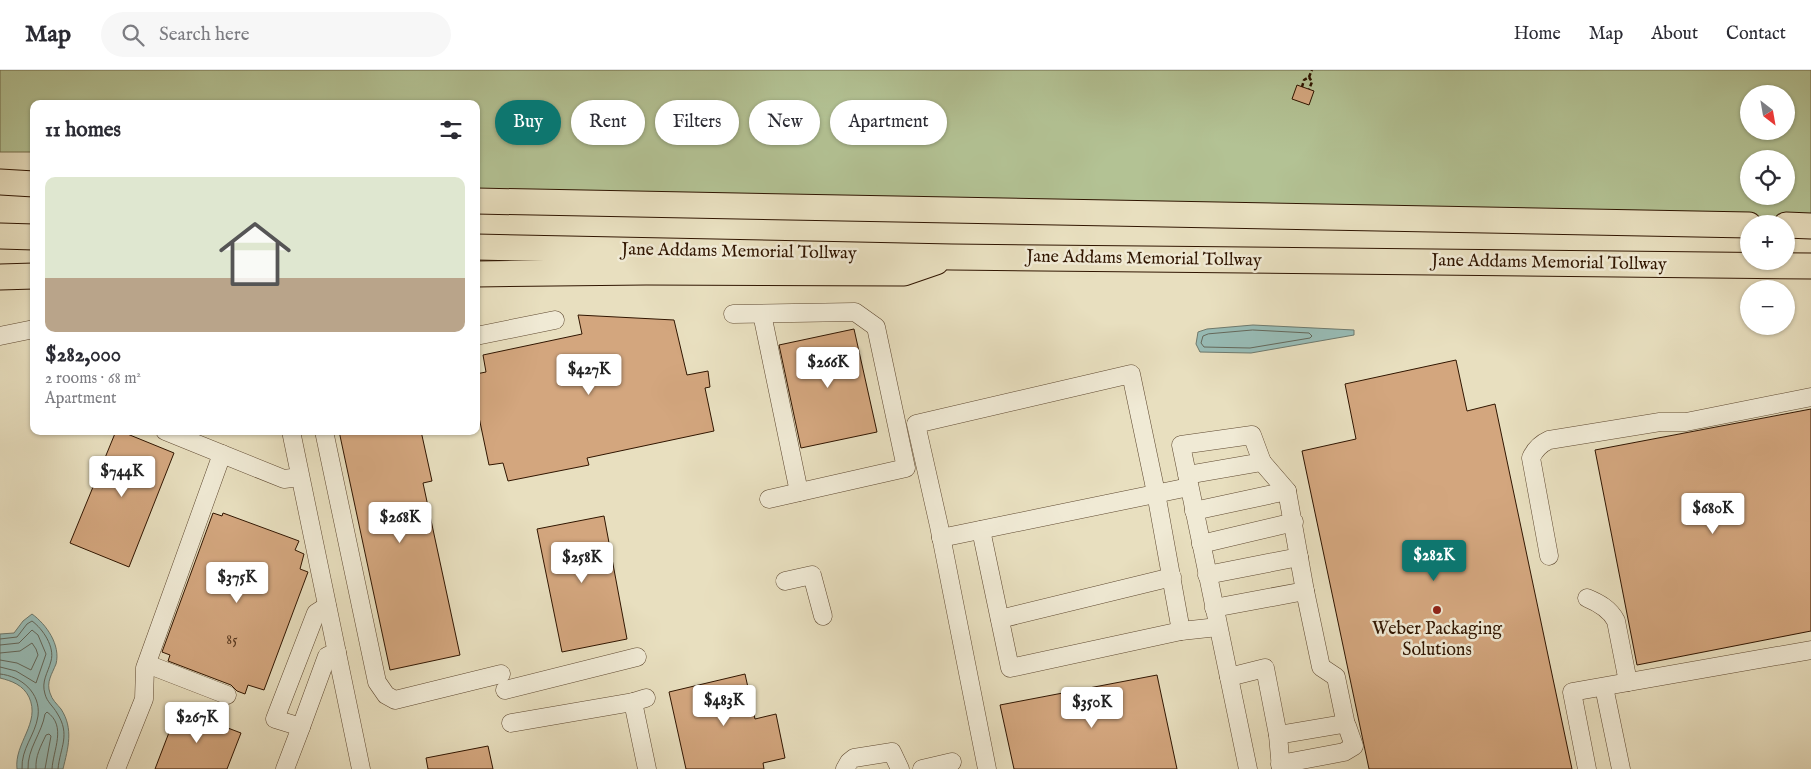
<!DOCTYPE html>
<html lang="en">
<head>
<meta charset="utf-8">
<style>
  body { margin:0; font-family:"IM FELL English",serif; background:#f7f7f7; color:#2b2b33; height:100vh; display:flex; flex-direction:column; font-size:19px; white-space:nowrap }
  * { box-sizing:border-box; margin:0 }
  p { font-size:16px; color:#7c7c81 }
  .icon { flex:none; width:28px; height:28px; fill:none; stroke:currentColor; stroke-width:2; stroke-linecap:round; stroke-linejoin:round }
  .map { position:relative; flex:1; overflow:hidden }
  .side { position:absolute; left:30px; top:30px; width:450px; height:335px; display:flex; flex-direction:column; background:#fff; border-radius:10px; box-shadow:0 1px 4px #0004 }
  .side>* { flex:none }
  .banner { position:absolute; left:495px; top:30px; width:475px; height:45px; display:flex; gap:10px }
  .needle { width:32px; rotate:149deg }
  .buttons { position:absolute; left:1740px; top:15px; display:grid; gap:10px }
  .buttons a { display:grid; place-items:center; width:55px; height:55px; border-radius:50%; background:#fff; box-shadow:0 1px 4px #0004; font-size:25px }
  .price { position:absolute; translate:-50% -42px; padding:0 11px; border-radius:5px; background:#fff; color:#222; font-size:16px; line-height:32px; filter:drop-shadow(0 1px 2px #0008) }
  .price::after { content:''; position:absolute; left:50%; top:30px; width:15px; height:11px; margin-left:-8px; background:inherit; clip-path:polygon(0 0,100% 0,50% 100%) }
  .price.selected { background:#0f766e; color:#fff }
  ul { padding:0; list-style:none }
  li { display:grid; align-content:center; gap:10px; height:265px; padding:0 15px }
  li span { display:grid; place-items:center; height:155px; border-radius:10px; color:#555 }
  li>.icon { margin-inline-start:auto }
  span .icon { width:90px; height:90px; fill:#fffc; stroke-width:1 }
  li b { font-size:21px }
  h2 { display:flex; justify-content:space-between; align-items:center; height:60px; padding:0 15px; font-size:21px }
  .chip { padding:0 18px; border-radius:22px; background:#fff; box-shadow:0 1px 4px #0004; font-size:18px; line-height:45px }
  .chip.selected { background:#0f766e; color:#fff }
  header { display:flex; align-items:center; gap:30px; box-sizing:border-box; height:70px; padding:0 25px; background:#fff; border-bottom:1px solid #e1e1e2 }
  header strong { font-size:24px }
  nav { display:flex; gap:28px; margin-inline-start:auto; font-size:18px }
  .search { width:350px; height:45px; background:#f7f7f7; display:flex; align-items:center; gap:12px; box-sizing:border-box; padding:0 18px; border-radius:28px; color:#7c7c81; font-size:19px }
  .map>svg:first-child { display:block }
  .green { fill:#b3c294; stroke:#726c4a; fill-rule:evenodd }
  .water { fill:#98bcb6; stroke:#6e796d }
  .lines { fill:none; stroke-linecap:round; stroke-linejoin:round }
  .shore { stroke:#64685b; stroke-width:1 }
  .building { fill:#d3a67e; stroke:#301500 }
  .minor-casing { stroke:#5e4830; stroke-width:19 }
  .highway-casing { stroke:#301500; stroke-width:27 }
  .path { stroke:#301500; stroke-width:2.5; stroke-dasharray:4 2.5; stroke-linecap:butt }
  .minor { stroke:#f0ead5; stroke-width:18 }
  .highway { stroke:#e8dfbf; stroke-width:25 }
  .poi-dot { fill:#8f2418; stroke:#f0ead5; stroke-width:2 }
  .labels { text-anchor:middle; dominant-baseline:central; stroke-width:5; stroke-linejoin:round; paint-order:stroke }
  .number-label { font-size:15px; fill:#593920 }
  .street-label { font-size:18px; fill:#301500; stroke:#f0ead5 }
  .poi-label { font-size:18px; fill:#301500; stroke:#f0ead5 }
</style>
</head>
<body>
<header>
<strong>Map</strong>
<div class="search"><svg class="icon" aria-label="search" viewBox="0 0 24 24"><circle cx="10" cy="10" r="6"/><path d="M15 15l6 6"/></svg>Search here</div>
<nav><a>Home</a><a>Map</a><a>About</a><a>Contact</a></nav>
</header>
<div class="map">
<svg width="1811" height="699" viewBox="0 0 1811 699">
  <rect width="100%" height="100%" fill="#e8dfbf"/>
  <filter id="stains"><feTurbulence type="fractalNoise" baseFrequency=".004" numOctaves="4"/><feColorMatrix values="0 0 0 0 .2 0 0 0 0 .09 0 0 0 0 .02 0 0 0 .5 -.17"/></filter>
  <radialGradient id="worn" r=".72"><stop offset=".6" stop-color="#630" stop-opacity="0"/><stop offset="1" stop-color="#630" stop-opacity=".3"/></radialGradient>
  <path class="green" d="M 0,0 L 1811,0 L 1811,156 L 1786,154 L 476,130 L 476,34 L 34,34 L 34,82 L 0,82 ZM 1749,24 L 1786,24 L 1786,61 L 1749,61 ZM 1749,89 L 1786,89 L 1786,126 L 1749,126 Z"/>
  <g class="water">
    <polygon points="1253,255 1354,260 1354,265 1251,283 1200,282 1196,274 1198,262 1207,259"/>
    <path d="M 32,544 C 46,554 61,575 56,594 C 52,604 46,612 50,623 C 52,630 57,634 61,639 C 74,659 68,678 63,699 L 17,699 C 14,673 41,653 29,627 C 23,615 12,611 0,608 L 0,564 L 14,563 L 23,551 Z"/>
  </g>
  <g class="lines">
    <g class="shore">
      <polygon points="1253,260 1309,263 1312,266 1310,268 1250,278 1204,277 1201,273 1203,266 1208,264"/>
      <path d="M 0,569 L 17,567 L 27,554 L 32,551 C 43,559 55,577 51,591 C 48,603 41,611 45,624 C 47,632 53,636 57,643 C 71,665 60,677 58,699"/>
      <polyline points="0,575 19,573 32,560 38,565 46,584 36,613 16,601 0,597"/>
      <polyline points="0,583 20,581 32,573 36,579 38,585 31,600 17,593 0,590"/>
      <path d="M 0,604 C 21,606 41,623 38,646 C 35,666 21,678 22,699"/>
      <path d="M 28,699 C 27,679 42,663 45,644 L 47,642 C 67,656 53,680 52,699"/>
      <path d="M 36,699 C 35,686 41,676 46,665 L 49,664 L 51,666 L 45,699"/>
    </g>
  </g>
  <g class="building">
    <polygon points="1297,15 1314,21 1309,35 1292,29"/>
    <polygon points="578,245 674,250 687,305 708,301 710,317 705,318 714,361 587,388 589,395 508,411 503,393 489,395 476,333 476,304 486,302 483,285 582,264"/>
    <polygon points="854,259 877,362 801,378 779,275"/>
    <polygon points="1456,290 1467,341 1495,334 1572,699 1369,699 1302,381 1356,369 1345,314"/>
    <polygon points="1811,339 1811,561 1637,595 1595,380"/>
    <polygon points="116,361 120,361 174,383 129,497 70,473"/>
    <polygon points="339,361 421,361 432,411 423,413 460,585 390,600"/>
    <polygon points="213,443 222,446 223,443 299,471 295,480 304,484 300,499 308,502 264,620 248,615 245,624 237,621 231,615 168,591 170,585 162,582"/>
    <polygon points="604,446 627,569 562,582 537,459"/>
    <polygon points="745,604 755,649 776,644 785,688 763,693 764,699 686,699 669,622"/>
    <polygon points="1157,605 1177,699 1014,699 1000,635"/>
    <polygon points="178,639 241,663 227,699 155,699"/>
    <polygon points="488,676 493,699 428,699 426,688"/>
  </g>
  <g class="lines">
    <g class="minor-casing">
      <g id="minor">
        <polyline points="733,244 855,242 876,257 906,398 769,429"/>
        <polyline points="762,244 799,422"/>
        <polyline points="0,266 34,259"/>
        <polyline points="476,266 555,250"/>
        <polyline points="165,361 284,409 300,407"/>
        <polyline points="291,361 361,699"/>
        <polyline points="324,361 377,612 386,625 395,630 501,604"/>
        <polyline points="1262,392 1287,421"/>
        <polyline points="1187,405 1262,392 1252,365 1181,375 1248,699"/>
        <polyline points="1194,441 1287,421 1305,521 1321,597 1336,607 1346,655"/>
        <polyline points="981,460 1010,598 1181,561 1218,557"/>
        <polyline points="941,468 1189,417"/>
        <polyline points="1201,474 1294,452"/>
        <path d="M 1549,486 L 1531,388 C 1535,379 1540,374 1549,370 L 1660,352 L 1686,352 L 1811,327"/>
        <polyline points="1207,505 1299,487"/>
        <polyline points="785,511 812,505 823,546"/>
        <path d="M 1587,528 C 1599,533 1610,539 1616,551 L 1628,612"/>
        <polyline points="1214,538 1305,521"/>
        <polyline points="1000,549 1172,507"/>
        <polyline points="147,594 227,625"/>
        <polyline points="1229,607 1265,598 1278,665 1281,699"/>
        <polyline points="1604,617 1621,699"/>
        <polyline points="505,620 637,587"/>
        <polyline points="633,632 647,699"/>
        <polyline points="511,653 633,632 646,628"/>
        <polyline points="301,657 327,586 337,582"/>
        <polyline points="1278,665 1343,654 1347,656 1354,676 1344,682 1280,694"/>
        <polyline points="116,699 144,629 145,598 222,384"/>
        <polyline points="285,699 301,657 275,649 316,543 327,536"/>
        <polyline points="845,699 849,692 854,688 892,682 900,699"/>
        <polyline points="922,699 952,692"/>
        <polyline points="987,699 939,456 916,354 1131,304 1156,423 1181,561"/>
        <polyline points="1587,699 1572,622 1811,580"/>
      </g>
    </g>
    <g class="highway-casing">
      <g id="highway">
        <polyline points="0,112 34,114"/>
        <polyline points="476,131 1749,155"/>
        <polyline points="1786,155 1811,156"/>
        <polyline points="0,166 34,167"/>
        <polyline points="476,177 952,187 1811,196"/>
        <polyline points="476,204 646,202 904,203 936,192"/>
        <polyline points="0,207 34,206"/>
      </g>
    </g>
    <g class="path">
      <polyline points="1309,7 1312,0"/>
      <polyline points="1302,17 1304,10 1309,7 1312,12 1309,19"/>
    </g>
    <use href="#minor" class="minor"/>
    <use href="#highway" class="highway"/>
  </g>
  <circle class="poi-dot" cx="1437" cy="540" r="5"/>
  <g class="labels">
    <g class="number-label">
      <text x="232" y="569">85</text>
    </g>
    <g class="street-label">
      <text transform="translate(739 182) rotate(1)">Jane Addams Memorial Tollway</text>
      <text transform="translate(1144 189) rotate(1)">Jane Addams Memorial Tollway</text>
      <text transform="translate(1549 193) rotate(1)">Jane Addams Memorial Tollway</text>
    </g>
    <g class="poi-label">
      <text x="1437" y="559">Weber Packaging<tspan x="1437" dy="21">Solutions</tspan></text>
    </g>
  </g>
  <rect width="100%" height="100%" filter="url(#stains)"/>
  <rect width="100%" height="100%" fill="url(#worn)"/>
</svg>
<div class="buttons">
<a><svg class="needle" viewBox="-14 -14 28 28"><path d="M0-13l5 13h-10z" fill="#e53935"/><path d="M0 13l5-13h-10z" fill="#7c7c81"/></svg></a>
<a><svg class="icon" aria-label="locate" viewBox="0 0 24 24"><circle cx="12" cy="12" r="6"/><path d="M12 2v4M12 18v4M2 12h4M18 12h4"/></svg></a>
<a>+</a>
<a>−</a>
</div>
<b class="price" style="left:828px;top:319px">$266K</b>
<b class="price" style="left:589px;top:326px">$427K</b>
<b class="price" style="left:122px;top:428px">$744K</b>
<b class="price" style="left:1713px;top:465px">$680K</b>
<b class="price" style="left:400px;top:474px">$268K</b>
<b class="price selected" style="left:1434px;top:512px">$282K</b>
<b class="price" style="left:582px;top:514px">$258K</b>
<b class="price" style="left:237px;top:534px">$375K</b>
<b class="price" style="left:724px;top:657px">$483K</b>
<b class="price" style="left:1092px;top:659px">$350K</b>
<b class="price" style="left:197px;top:674px">$267K</b>
<div class="banner">
<a class="chip selected">Buy</a>
<a class="chip">Rent</a>
<a class="chip">Filters</a>
<a class="chip">New</a>
<a class="chip">Apartment</a>
</div>
<section class="side">
<h2>11 homes<svg class="icon" aria-label="filters" viewBox="0 0 24 24"><path d="M4 7h16M4 17h16"/><circle cx="9" cy="7" r="2"/><circle cx="15" cy="17" r="2"/></svg></h2>
<ul>
<li><span style="background:linear-gradient(#dfe7d0 65%,#b9a48a 0)"><svg class="icon" aria-label="home" viewBox="0 0 24 24"><path d="M3 11l9-7 9 7M6 9v11h12V9"/></svg></span><div><b>$282,000</b><p>2 rooms · 68 m²</p><p>Apartment</p></div></li>
</ul>
</section>
</div>
</body>
</html>
